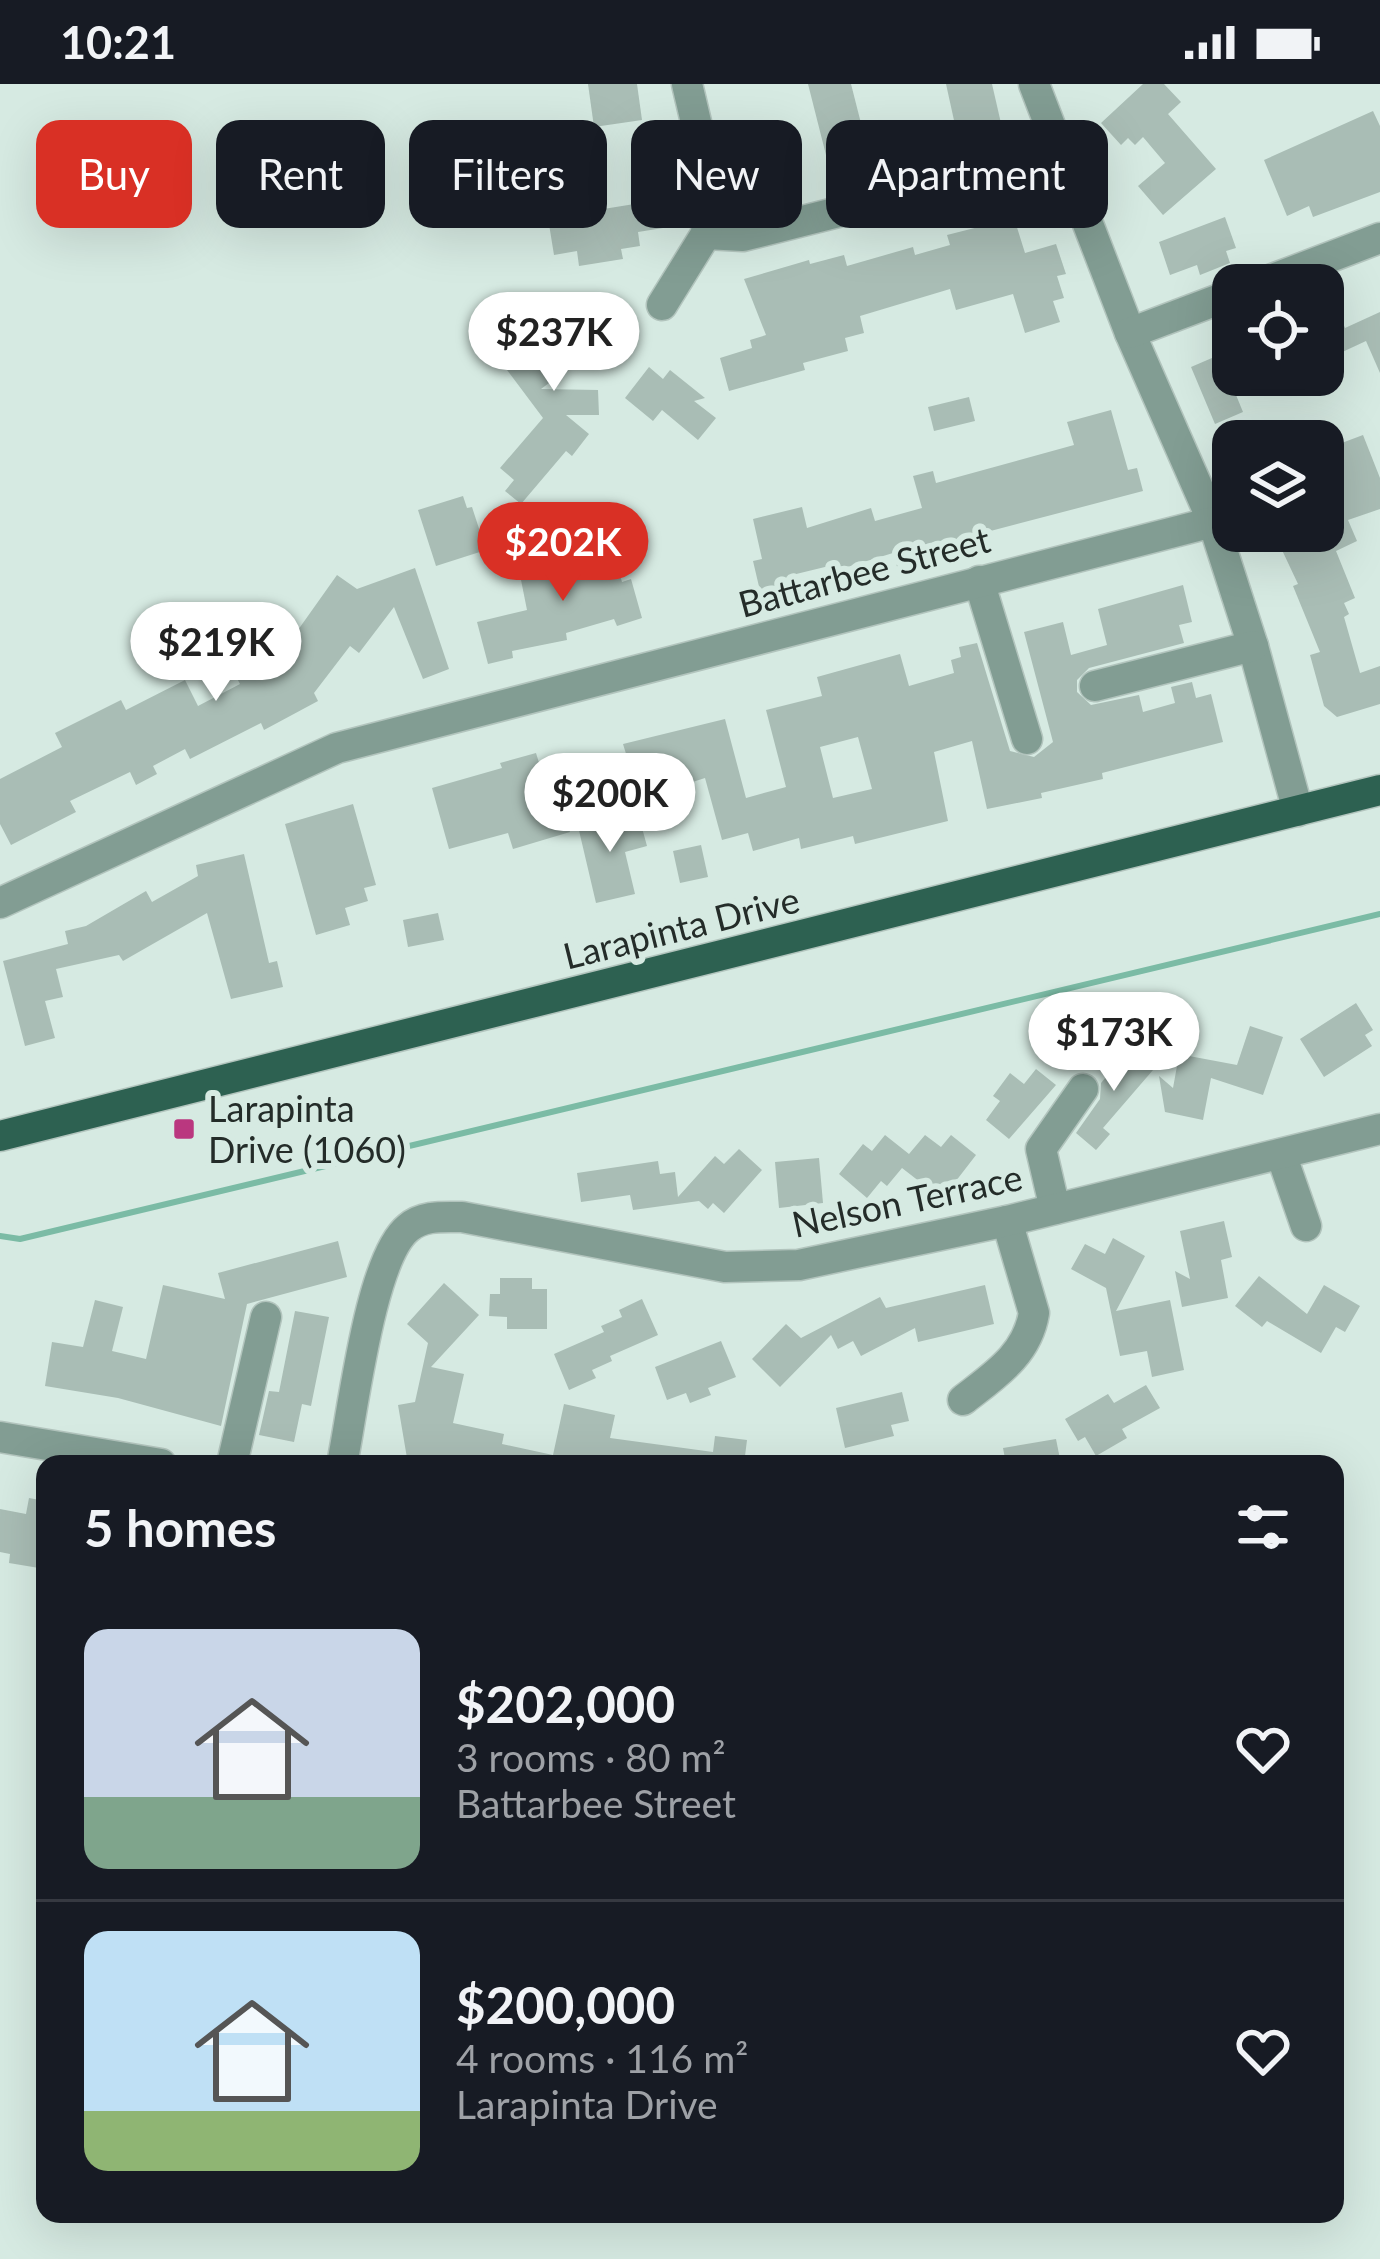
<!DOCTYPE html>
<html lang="en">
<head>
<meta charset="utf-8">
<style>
  body { margin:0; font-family:Lato,sans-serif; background:#20242c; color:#f1f3f6; height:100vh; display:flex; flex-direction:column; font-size:45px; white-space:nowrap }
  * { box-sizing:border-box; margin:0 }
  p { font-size:39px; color:#9ea1a6 }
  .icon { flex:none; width:66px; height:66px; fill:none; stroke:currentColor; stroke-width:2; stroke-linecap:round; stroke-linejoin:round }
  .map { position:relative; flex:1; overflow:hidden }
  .details { position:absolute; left:36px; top:1371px; width:1308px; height:768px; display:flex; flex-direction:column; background:#171b24; border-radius:24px; box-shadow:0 12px 48px #0002 }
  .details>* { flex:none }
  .hud { position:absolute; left:36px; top:36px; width:1308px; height:108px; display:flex; gap:24px }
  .tools { position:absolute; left:1212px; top:180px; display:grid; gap:24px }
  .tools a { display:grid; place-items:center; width:132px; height:132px; border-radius:24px; background:#171b24; box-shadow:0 12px 48px #0002; font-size:60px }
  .price { position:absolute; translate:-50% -102px; padding:0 27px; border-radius:42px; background:#fff; color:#222; font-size:39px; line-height:78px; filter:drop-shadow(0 3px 6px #0008) }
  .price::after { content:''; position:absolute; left:50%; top:72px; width:36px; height:27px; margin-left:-18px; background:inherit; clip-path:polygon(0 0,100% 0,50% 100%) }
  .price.current { background:#d93025; color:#fff }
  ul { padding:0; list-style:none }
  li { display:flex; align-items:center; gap:36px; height:300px; padding:0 48px }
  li+li { border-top:3px solid #363941 }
  li span { display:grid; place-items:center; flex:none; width:336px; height:240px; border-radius:24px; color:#555 }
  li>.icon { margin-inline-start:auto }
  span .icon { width:144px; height:144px; fill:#fffc; stroke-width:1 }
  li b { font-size:51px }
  h2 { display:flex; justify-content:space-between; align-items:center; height:144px; padding:0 48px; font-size:51px }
  .chip { padding:0 42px; border-radius:24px; background:#171b24; box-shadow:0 12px 48px #0002; font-size:42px; line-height:108px }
  .chip.current { background:#d93025; color:#fff }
  .status { display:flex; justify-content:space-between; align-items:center; height:84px; padding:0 60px; background:#171b24; direction:ltr }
  .status svg { height:33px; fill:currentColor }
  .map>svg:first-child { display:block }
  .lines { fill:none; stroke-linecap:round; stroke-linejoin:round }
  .stream { stroke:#7bbba5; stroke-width:6 }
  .building { fill:#a9bdb5; fill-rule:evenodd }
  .minor-casing { stroke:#b2c4bd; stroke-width:33 }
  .major-casing { stroke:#b2c4bd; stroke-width:33 }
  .minor { stroke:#829d93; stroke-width:30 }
  .major { stroke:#2d6151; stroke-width:30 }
  .poi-dot { fill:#ba377f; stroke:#d6eae2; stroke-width:4.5 }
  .labels { text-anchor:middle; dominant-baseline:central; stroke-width:12; stroke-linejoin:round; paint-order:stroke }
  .street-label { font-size:36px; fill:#242c29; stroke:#d6eae2 }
  .poi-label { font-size:36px; fill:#242c29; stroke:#d6eae2; text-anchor:start }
</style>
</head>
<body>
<div class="status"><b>10:21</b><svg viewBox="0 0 49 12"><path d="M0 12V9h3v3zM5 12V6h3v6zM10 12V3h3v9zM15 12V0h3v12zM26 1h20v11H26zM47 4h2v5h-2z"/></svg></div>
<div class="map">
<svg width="1380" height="2175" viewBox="0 0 1380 2175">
  <rect width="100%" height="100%" fill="#d6eae2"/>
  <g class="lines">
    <polyline class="stream" points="0,1152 20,1155 1380,830"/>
  </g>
  <g class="building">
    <polygon points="588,0 637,0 642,36 594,43"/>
    <polygon points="808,0 851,0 865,55 872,53 878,77 843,86 838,68 826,71"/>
    <polygon points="946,0 992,0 1003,48 959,59"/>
    <polygon points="1143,0 1164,0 1181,18 1168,30 1216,85 1163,131 1138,102 1165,79 1143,53 1135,61 1128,54 1121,61 1101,39"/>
    <polygon points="1373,27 1380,42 1380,108 1313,133 1309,122 1287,132 1264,76"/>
    <polygon points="601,51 604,95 561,98 558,55"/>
    <polygon points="659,116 663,144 638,148 640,162 621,165 623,175 579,182 577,167 554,171 548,134"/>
    <polygon points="1225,133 1236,164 1226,167 1230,179 1200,191 1197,181 1170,191 1159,158"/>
    <polygon points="1014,134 1025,169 1056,160 1066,190 1057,192 1064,214 1053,217 1060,238 1025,249 1013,210 956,226 950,205 860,232 864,249 845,254 848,267 803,279 805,286 729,307 720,274 752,264 750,256 766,251 744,195 809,176 810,180 844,171 847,182 913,163 915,171 950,161 947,151"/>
    <polygon points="597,210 605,257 541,305 598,306 599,331 566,331 589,350 572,372 566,367 521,420 505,407 514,396 500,384 543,334 504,282 563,237 560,217"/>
    <polygon points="1380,228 1380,289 1366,257 1323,277 1323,246 1342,237 1345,244"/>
    <polygon points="1233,265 1233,291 1284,291 1236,311 1243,328 1215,340 1191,283"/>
    <polygon points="649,283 663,295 670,286 705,314 694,317 716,334 698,356 662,326 653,337 625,314"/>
    <polygon points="969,313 975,337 934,347 928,323"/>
    <polygon points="1111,326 1128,386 1137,384 1143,407 922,465 926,479 898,486 893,469 831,488 829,482 788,492 791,504 761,511 753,477 762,475 753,435 802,423 807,444 871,424 875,437 922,424 913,392 933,387 936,399 1074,361 1067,338"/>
    <polygon points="1363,351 1380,394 1380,425 1348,436 1357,457 1336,467 1355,514 1344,519 1349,530 1344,533 1360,589 1380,582 1380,620 1337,633 1324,622 1310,571 1320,568 1293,502 1298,500 1273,447 1323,447 1323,366"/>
    <polygon points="463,412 467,424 472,423 486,466 436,482 418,426"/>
    <polygon points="610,457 622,498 631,495 642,534 617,542 614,535 566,549 567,556 512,567 513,574 488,580 477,538 527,526 520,491 568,481 565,470"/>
    <polygon points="415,484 449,585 423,595 394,523 359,569 350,562 314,609 318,617 264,646 261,639 190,675 185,665 153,682 157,690 136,701 130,688 70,717 76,728 11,761 0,740 0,695 62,663 55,649 121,616 126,626 185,596 198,622 240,600 229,579 266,559 276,577 337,491 357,505"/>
    <path d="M 1183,501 L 1192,538 L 1179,541 L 1184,559 L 1089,584 L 1077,596 L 1077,608 L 1091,621 L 1139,611 L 1143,628 L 1175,619 L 1171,603 L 1192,598 L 1196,614 L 1211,610 L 1223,658 L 1102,689 L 1103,695 L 1041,709 L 1042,714 L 987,725 L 972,657 L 934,668 L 948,737 L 855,760 L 853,752 L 801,765 L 799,754 L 753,767 L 748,749 L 722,756 L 705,694 L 640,715 L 623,660 L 725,635 L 746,714 L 786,703 L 766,626 L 822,612 L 817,593 L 900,570 L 909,602 L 954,589 L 951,576 L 961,573 L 959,563 L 977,559 L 1010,667 L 1034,673 L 1053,658 L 1024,548 L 1063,538 L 1071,571 L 1107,561 L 1098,525 ZM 858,653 L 872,705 L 833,714 L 820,663 Z"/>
    <polygon points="536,669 546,701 555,699 570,748 513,765 508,749 449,765 432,704 502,684 500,679"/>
    <polygon points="353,720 376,801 364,804 368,817 345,824 350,841 316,851 285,740"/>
    <polygon points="606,731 609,742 639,733 647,762 625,768 635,810 596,819 577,738"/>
    <polygon points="701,761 708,793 680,799 673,767"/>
    <polygon points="244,770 269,879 277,877 283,903 231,915 207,829 123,877 119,871 56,885 63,913 45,917 55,954 25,962 3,877 68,860 65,847 86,842 146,807 152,818 198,792 196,781"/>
    <polygon points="438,829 444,856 408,863 403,836"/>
    <polygon points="1356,919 1373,946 1365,951 1372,962 1324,993 1300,955"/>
    <polygon points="1250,942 1283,953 1263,1011 1211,994 1203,1036 1165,1028 1159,992 1173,1004 1177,982 1170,980 1173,969 1237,981"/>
    <polygon points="1123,961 1153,986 1103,1044 1110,1050 1096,1066 1076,1049 1100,1015 1101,999 1111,987 1105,982"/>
    <polygon points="1036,985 1056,1001 1009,1055 986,1036 1000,1017 993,1012 1010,989 1024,1000"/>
    <polygon points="885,1051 909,1070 925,1051 941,1063 951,1051 976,1071 942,1115 902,1084 887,1102 881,1097 867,1114 839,1090 863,1060 872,1067"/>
    <polygon points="739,1065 762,1086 724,1129 713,1119 708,1125 699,1117 633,1126 630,1111 581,1118 577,1089 658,1077 660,1090 675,1088 678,1113 715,1072 724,1080"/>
    <polygon points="819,1074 823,1119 779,1124 775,1078"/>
    <polygon points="1224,1137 1232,1173 1221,1176 1228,1214 1182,1223 1175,1187 1190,1195 1180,1147"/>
    <polygon points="1113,1154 1145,1172 1116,1227 1170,1216 1184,1286 1152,1293 1147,1267 1120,1272 1106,1204 1071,1185 1085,1160 1105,1170"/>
    <polygon points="338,1157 347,1193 247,1220 221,1342 118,1314 45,1302 52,1258 83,1263 95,1216 123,1223 112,1267 146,1275 163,1201 225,1215 218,1189"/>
    <polygon points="1259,1192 1307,1230 1324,1201 1360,1222 1345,1248 1336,1243 1321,1269 1267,1237 1262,1243 1235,1222"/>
    <polygon points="500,1194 532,1194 532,1205 547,1205 547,1245 507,1245 507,1233 489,1232 490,1210 500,1210"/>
    <polygon points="444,1199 479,1231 431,1283 464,1290 453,1339 504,1350 502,1360 553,1371 564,1320 615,1331 610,1354 713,1368 715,1352 747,1356 744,1380 408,1380 398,1321 415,1318 428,1259 407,1240"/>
    <polygon points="985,1201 994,1240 918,1258 915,1244 861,1272 853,1257 838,1265 831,1251 780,1303 752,1275 786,1240 801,1254 880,1213 886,1224"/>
    <polygon points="642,1215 658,1251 610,1272 612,1277 592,1286 596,1294 569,1306 554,1270 604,1248 601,1242 622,1233 619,1226"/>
    <polygon points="295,1227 329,1233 311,1322 302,1320 294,1358 259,1351 269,1307 279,1308"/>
    <polygon points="721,1257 736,1293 708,1304 711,1311 690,1319 686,1309 667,1316 655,1283"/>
    <polygon points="1146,1301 1160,1324 1122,1345 1127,1354 1096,1372 1085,1353 1078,1357 1065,1335 1108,1310 1114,1319"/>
    <polygon points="902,1308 909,1337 891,1341 894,1352 845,1364 836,1324"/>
    <polygon points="1056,1355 1061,1380 1006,1380 1003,1364"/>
    <polygon points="29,1414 45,1417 45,1485 9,1479 10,1470 0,1468 0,1425 26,1430"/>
  </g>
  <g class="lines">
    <g class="minor-casing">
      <g id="minor">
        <polyline points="1034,0 1130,249 1213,438 1253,562 1298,727"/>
        <polyline points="706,150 743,152 1061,72"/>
        <polyline points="1257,201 1380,154"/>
        <polyline points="662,221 706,150 709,93 687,0"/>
        <polyline points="1130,249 1233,210"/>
        <polyline points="979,497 1027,655"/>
        <polyline points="1095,602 1253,562"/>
        <polyline points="0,819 337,664 1213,438"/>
        <polyline points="1281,1070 1306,1142"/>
        <polyline points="1055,1125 1041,1065 1083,1005"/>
        <path d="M 963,1316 C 995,1291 1027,1271 1034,1229 L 1007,1137"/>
        <polyline points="0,1353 161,1380"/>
        <polyline points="232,1380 266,1233"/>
        <path d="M 342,1380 C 353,1327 370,1175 408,1144 C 423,1131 443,1133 462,1133 L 725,1183 L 799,1181 L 1007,1137 L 1380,1045"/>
      </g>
    </g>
    <g class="major-casing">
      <polyline id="major" points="0,1052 1380,706"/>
    </g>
    <use href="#minor" class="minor"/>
    <use href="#major" class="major"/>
  </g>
  <rect class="poi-dot" x="172" y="1033" width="24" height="24" rx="6"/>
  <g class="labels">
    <g class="street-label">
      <text transform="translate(864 487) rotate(-15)">Battarbee Street</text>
      <text transform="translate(681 843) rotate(-14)">Larapinta Drive</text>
      <text transform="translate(907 1116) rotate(-12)">Nelson Terrace</text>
    </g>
    <g class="poi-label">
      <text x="208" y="1024">Larapinta<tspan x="208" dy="41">Drive (1060)</tspan></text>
    </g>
  </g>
</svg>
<div class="tools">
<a><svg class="icon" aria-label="locate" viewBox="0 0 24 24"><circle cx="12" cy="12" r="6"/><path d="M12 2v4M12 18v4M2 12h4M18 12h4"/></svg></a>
<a><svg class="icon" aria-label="layers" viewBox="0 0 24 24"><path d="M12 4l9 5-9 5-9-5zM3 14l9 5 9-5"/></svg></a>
</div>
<b class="price" style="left:554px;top:310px">$237K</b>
<b class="price current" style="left:563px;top:520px">$202K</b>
<b class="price" style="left:216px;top:620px">$219K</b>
<b class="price" style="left:610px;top:771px">$200K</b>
<b class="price" style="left:1114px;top:1010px">$173K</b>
<div class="hud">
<a class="chip current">Buy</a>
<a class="chip">Rent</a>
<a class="chip">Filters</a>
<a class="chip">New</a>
<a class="chip">Apartment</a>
</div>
<section class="details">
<h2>5 homes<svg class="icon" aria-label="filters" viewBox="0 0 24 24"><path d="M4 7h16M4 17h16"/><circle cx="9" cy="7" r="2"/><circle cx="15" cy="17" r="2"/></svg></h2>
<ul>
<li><span style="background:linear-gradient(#c9d6e8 70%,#7fa58c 0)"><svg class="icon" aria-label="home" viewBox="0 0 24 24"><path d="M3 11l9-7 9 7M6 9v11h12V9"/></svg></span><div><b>$202,000</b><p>3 rooms · 80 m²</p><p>Battarbee Street</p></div><svg class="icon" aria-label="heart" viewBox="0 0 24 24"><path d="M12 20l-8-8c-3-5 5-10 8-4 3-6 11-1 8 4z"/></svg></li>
<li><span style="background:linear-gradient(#bfe0f5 75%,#8fb573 0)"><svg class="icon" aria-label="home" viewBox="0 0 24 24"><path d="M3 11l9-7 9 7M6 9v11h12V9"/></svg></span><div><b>$200,000</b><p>4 rooms · 116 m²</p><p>Larapinta Drive</p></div><svg class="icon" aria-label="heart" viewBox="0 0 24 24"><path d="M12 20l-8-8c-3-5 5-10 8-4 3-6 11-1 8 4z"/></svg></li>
</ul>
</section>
</div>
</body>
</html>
